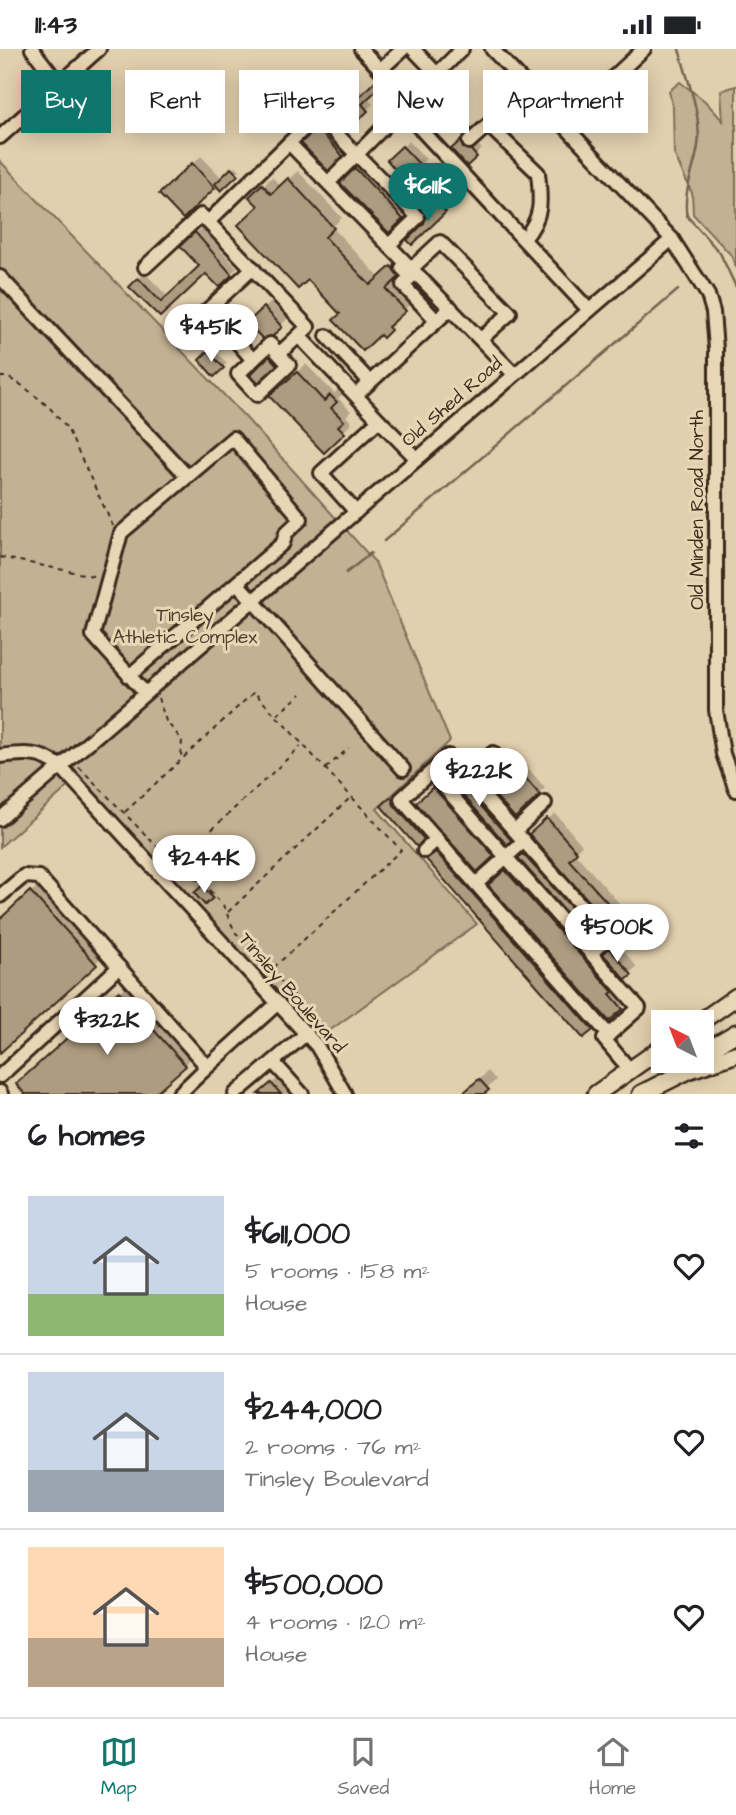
<!DOCTYPE html>
<html lang="en">
<head>
<meta charset="utf-8">
<style>
  body { margin:0; font-family:"Architects Daughter",sans-serif; background:#f2f2f2; color:#202124; height:100vh; display:flex; flex-direction:column; font-size:26px; white-space:nowrap }
  * { box-sizing:border-box; margin:0 }
  p { font-size:23px; color:#757577 }
  .icon { flex:none; width:38px; height:38px; fill:none; stroke:currentColor; stroke-width:2; stroke-linecap:round; stroke-linejoin:round }
  .map { position:relative; height:1045px; overflow:hidden }
  .details { display:flex; flex-direction:column; background:#fff; flex:1 }
  .details>* { flex:none }
  .guide { position:absolute; left:21px; top:21px; width:695px; height:63px; display:flex; gap:14px }
  .needle { width:46px; rotate:318deg }
  .tools { position:absolute; left:651px; top:961px; display:grid; gap:14px }
  .tools a { display:grid; place-items:center; width:63px; height:63px; border-radius:0px; background:#fff; box-shadow:0 4px 18px #0003; font-size:35px }
  .price { position:absolute; translate:-50% -60px; padding:0 16px; border-radius:24px; background:#fff; color:#222; font-size:23px; line-height:46px; filter:drop-shadow(0 2px 4px #0008) }
  .price::after { content:''; position:absolute; left:50%; top:42px; width:21px; height:16px; margin-left:-10px; background:inherit; clip-path:polygon(0 0,100% 0,50% 100%) }
  .price.selected { background:#0f766e; color:#fff }
  ul { padding:0; list-style:none }
  li { display:flex; align-items:center; gap:21px; height:175px; padding:0 28px }
  li+li { border-top:2px solid #e0e0e0 }
  li span { display:grid; place-items:center; flex:none; width:196px; height:140px; border-radius:0px; color:#555 }
  li>.icon { margin-inline-start:auto }
  span .icon { width:84px; height:84px; fill:#fffc; stroke-width:1 }
  li b { font-size:30px }
  h2 { display:flex; justify-content:space-between; align-items:center; height:84px; padding:0 28px; font-size:30px }
  .chip { padding:0 24px; border-radius:0px; background:#fff; box-shadow:0 4px 18px #0003; font-size:24px; line-height:63px }
  .chip.selected { background:#0f766e; color:#fff }
  .status { display:flex; justify-content:space-between; align-items:center; height:49px; padding:0 35px; background:#fff; direction:ltr }
  .status svg { height:19px; fill:currentColor }
  .dock { display:flex; justify-content:space-around; align-items:center; height:98px; border-top:2px solid #e0e0e0; background:#fff; font-size:19px; color:#757577 }
  .dock a { display:grid; justify-items:center; gap:4px }
  .dock .selected { color:#0f766e }
  .map>svg:first-child { display:block }
  .green { fill:#c3b194; stroke:#7f6e59; stroke-width:2 }
  .shadow { fill:#0003 }
  .lines { fill:none; stroke-linecap:round; stroke-linejoin:round }
  .stream { stroke:#756350; stroke-width:2.5 }
  .building { fill:#ae9c81; stroke:#3b2a1e; stroke-width:2 }
  .minor-casing { stroke:#3b2a1e; stroke-width:18 }
  .major-casing { stroke:#3b2a1e; stroke-width:21 }
  .path { stroke:#3b2a1e; stroke-width:2; stroke-dasharray:5 5; stroke-linecap:butt }
  .minor { stroke:#e9d6b4; stroke-width:12 }
  .major { stroke:#e9d6b4; stroke-width:16 }
  .labels { text-anchor:middle; dominant-baseline:central; stroke-width:6; stroke-linejoin:round; paint-order:stroke }
  .street-label { font-size:19px; fill:#3b2a1e; stroke:#e9d6b4 }
  .park-label { font-size:19px; fill:#4f3e30; stroke:#e9d6b4 }
</style>
</head>
<body>
<div class="status"><b>11:43</b><svg viewBox="0 0 49 12"><path d="M0 12V9h3v3zM5 12V6h3v6zM10 12V3h3v9zM15 12V0h3v12zM26 1h20v11H26zM47 4h2v5h-2z"/></svg></div>
<div class="map">
<svg width="736" height="1045" viewBox="0 0 736 1045">
  <rect width="100%" height="100%" fill="#e2cfae"/>
  <filter id="ink" filterUnits="userSpaceOnUse"><feTurbulence type="fractalNoise" baseFrequency=".0143" numOctaves="2"/><feDisplacementMap in="SourceGraphic" scale="14" xChannelSelector="R" yChannelSelector="G"/><feConvolveMatrix kernelMatrix="1 2 1 2 8 2 1 2 1" color-interpolation-filters="sRGB"/></filter>
  <g filter="url(#ink)">
    <g class="green">
      <polygon points="680,33 705,52 723,72 721,42 736,37 736,219 732,207 693,165 692,144 674,105 673,59 669,42"/>
      <polygon points="0,112 247,370 375,513 450,692 377,760 477,875 318,990 78,729 0,798"/>
    </g>
    <g class="shadow">
      <polygon points="381,28 384,31 367,49 373,55 352,75 335,58 356,38 364,45"/>
      <polygon points="308,36 319,48 296,73 283,60"/>
      <polygon points="324,74 348,99 328,119 304,94"/>
      <polygon points="467,87 469,93 478,96 482,100 467,115 453,100"/>
      <polygon points="409,92 426,110 406,129 389,111"/>
      <polygon points="201,107 223,130 236,117 240,121 221,140 217,135 183,167 161,145"/>
      <polygon points="365,112 410,161 389,182 343,134"/>
      <polygon points="433,119 438,126 429,134 423,128"/>
      <polygon points="298,122 342,169 332,178 380,229 401,210 406,218 393,231 413,252 396,269 398,271 383,286 342,265 251,148 272,128 281,137"/>
      <polygon points="445,149 451,156 412,193 426,175 428,166"/>
      <polygon points="202,179 237,219 219,236 206,222 160,266 131,238 145,224 168,248 201,217 183,197"/>
      <polygon points="271,253 287,270 272,285 250,274"/>
      <polygon points="239,257 246,265 234,277 227,277 222,284 217,278"/>
      <polygon points="213,300 227,314 214,326 201,311"/>
      <polygon points="306,315 334,344 340,339 344,344 338,349 351,362 346,367 352,374 324,402 280,338"/>
      <polygon points="522,712 545,739 539,745 498,734"/>
      <polygon points="458,718 516,784 507,793 448,727"/>
      <polygon points="440,733 499,800 477,820 424,747"/>
      <polygon points="398,743 400,749 429,782 417,795 383,757"/>
      <polygon points="555,764 582,796 574,803 619,854 604,867 538,779"/>
      <polygon points="443,798 598,973 584,986 435,804"/>
      <polygon points="530,800 602,880 592,889 521,809"/>
      <polygon points="513,816 628,952 609,970 491,836"/>
      <polygon points="40,835 104,906 0,1002 0,871"/>
      <polygon points="206,835 215,844 205,854 197,844"/>
      <polygon points="617,894 637,918 626,928 605,905"/>
      <polygon points="129,935 193,1007 151,1045 27,1045 27,1026"/>
      <polygon points="488,1022 496,1031 481,1045 464,1045"/>
      <polygon points="278,1029 293,1045 260,1045"/>
    </g>
    <g class="lines">
      <g class="stream">
        <path d="M 679,0 C 687,30 702,65 698,97 C 695,119 682,144 687,167 L 720,204 L 736,238"/>
        <polyline points="384,492 678,241"/>
        <polyline points="346,524 371,504"/>
      </g>
    </g>
    <g class="building">
      <polygon points="374,33 380,38 362,55 368,62 352,77 333,58 349,42 357,50"/>
      <polygon points="301,41 314,55 311,61 296,75 281,60"/>
      <polygon points="317,79 343,107 328,122 301,94"/>
      <polygon points="461,91 463,99 471,101 477,108 467,117 451,100"/>
      <polygon points="402,97 421,117 405,132 387,111"/>
      <polygon points="192,114 215,139 183,170 159,145"/>
      <polygon points="231,119 238,126 221,142 215,135"/>
      <polygon points="355,119 403,170 389,184 340,134"/>
      <polygon points="428,122 436,131 429,137 421,128"/>
      <polygon points="288,129 334,179 325,188 370,236 391,217 399,228 386,240 406,262 388,278 391,281 383,289 380,286 363,302 333,271 340,265 308,231 298,240 238,176 258,157 249,148 262,135 271,145"/>
      <polygon points="438,154 446,163 412,196 407,191 424,174 426,165"/>
      <polygon points="195,183 232,226 219,238 206,225 160,268 129,238 138,229 161,253 199,217 180,197"/>
      <polygon points="264,258 282,278 273,287 263,290 247,274"/>
      <polygon points="234,260 244,270 235,278 226,279 222,286 215,278"/>
      <polygon points="208,302 224,319 214,328 199,311"/>
      <polygon points="269,307 277,316 258,334 250,326"/>
      <polygon points="297,323 324,352 330,346 337,353 331,359 344,372 338,377 345,384 324,404 269,347"/>
      <polygon points="515,717 540,746 515,769 489,740"/>
      <polygon points="451,723 511,791 507,796 446,727"/>
      <polygon points="433,738 494,807 477,823 416,754"/>
      <polygon points="391,748 394,756 424,790 417,798 381,757"/>
      <polygon points="547,769 577,803 569,811 614,861 604,869 529,785"/>
      <polygon points="436,803 593,981 583,989 426,810"/>
      <polygon points="523,805 597,887 591,892 518,809"/>
      <polygon points="505,821 613,943 610,945 623,960 609,972 488,836"/>
      <polygon points="202,837 213,849 205,856 194,844"/>
      <polygon points="30,842 97,916 0,1004 0,870"/>
      <polygon points="609,899 632,926 626,931 603,905"/>
      <polygon points="119,942 186,1017 154,1045 25,1045 16,1035"/>
      <polygon points="479,1030 489,1041 484,1045 462,1045"/>
      <polygon points="271,1034 281,1045 258,1045"/>
    </g>
    <g class="lines">
      <g class="minor-casing">
        <g id="minor">
          <polyline points="32,0 59,35"/>
          <polyline points="361,0 410,52"/>
          <polyline points="413,0 437,25"/>
          <polyline points="492,0 672,190 708,246 713,263 716,300 716,661 723,705 736,741"/>
          <polyline points="381,20 403,0"/>
          <polyline points="402,60 589,261"/>
          <polyline points="318,66 327,47 319,38"/>
          <polyline points="563,75 644,0"/>
          <polyline points="0,88 99,0"/>
          <path d="M 469,93 L 488,76 L 538,124 C 541,153 543,167 524,190"/>
          <polyline points="289,94 318,66 418,168 389,196"/>
          <polyline points="329,133 462,0"/>
          <polyline points="145,218 201,166 208,173"/>
          <polyline points="402,219 411,228 403,236 437,272"/>
          <polyline points="412,219 440,193 510,264 481,290"/>
          <polyline points="0,228 187,427"/>
          <polyline points="188,279 253,219"/>
          <polyline points="231,286 253,311"/>
          <polyline points="299,287 379,371"/>
          <polyline points="327,287 370,333"/>
          <polyline points="279,305 289,316 257,346 238,325 270,295 279,305 308,278 208,173 289,94 514,325"/>
          <polyline points="356,346 451,259"/>
          <polyline points="356,463 321,424 379,371 417,410"/>
          <polyline points="237,534 403,720"/>
          <polyline points="129,627 283,494 286,484 301,470 233,389 121,484 93,586 145,644"/>
          <path d="M 0,707 C 24,704 40,702 61,718 L 317,997 L 345,1045"/>
          <polyline points="431,723 448,707 609,888 591,904"/>
          <polyline points="467,728 493,704"/>
          <polyline points="0,770 672,190"/>
          <polyline points="515,782 545,754"/>
          <polyline points="424,802 437,790"/>
          <polyline points="476,835 524,792"/>
          <polyline points="0,847 24,827 39,828 203,1013 204,1021 179,1045"/>
          <polyline points="609,986 401,750 431,723 639,959 604,990 630,1021"/>
          <polyline points="273,1013 302,1045"/>
          <polyline points="204,1021 278,954"/>
          <polyline points="0,1027 119,918"/>
          <polyline points="0,1043 1,1045"/>
          <polyline points="235,1045 307,984"/>
        </g>
      </g>
      <g class="major-casing">
        <g id="major">
          <polyline points="700,973 736,948"/>
          <polyline points="702,1004 736,984"/>
          <polyline points="596,1045 663,998"/>
          <polyline points="641,1045 689,1021 736,1005"/>
        </g>
      </g>
      <g class="path">
        <polyline points="0,328 7,328 23,337 49,358 67,379 113,477"/>
        <polyline points="0,508 98,528"/>
        <polyline points="158,649 166,672 182,691 181,709"/>
        <polyline points="277,666 301,645"/>
        <polyline points="79,718 178,819 202,834 223,856 235,883 270,920"/>
        <polyline points="326,719 349,699"/>
        <polyline points="125,763 254,643 401,801 271,921 316,971"/>
        <polyline points="175,815 301,697"/>
        <polyline points="228,863 350,749"/>
      </g>
      <use href="#minor" class="minor"/>
      <use href="#major" class="major"/>
    </g>
  </g>
  <g class="labels">
    <g class="street-label">
      <text transform="translate(452 353) rotate(-41)">Old Shed Road</text>
      <text transform="translate(697 461) rotate(-90)">Old Minden Road North</text>
      <text transform="translate(292 944) rotate(49)">Tinsley Boulevard</text>
    </g>
    <g class="park-label">
      <text x="185" y="566">Tinsley<tspan x="185" dy="22">Athletic Complex</tspan></text>
    </g>
  </g>
</svg>
<div class="tools">
<a><svg class="needle" viewBox="-14 -14 28 28"><path d="M0-13l5 13h-10z" fill="#e53935"/><path d="M0 13l5-13h-10z" fill="#757577"/></svg></a>
</div>
<b class="price selected" style="left:428px;top:174px">$611K</b>
<b class="price" style="left:211px;top:315px">$451K</b>
<b class="price" style="left:479px;top:759px">$222K</b>
<b class="price" style="left:204px;top:846px">$244K</b>
<b class="price" style="left:617px;top:915px">$500K</b>
<b class="price" style="left:107px;top:1008px">$322K</b>
<div class="guide">
<a class="chip selected">Buy</a>
<a class="chip">Rent</a>
<a class="chip">Filters</a>
<a class="chip">New</a>
<a class="chip">Apartment</a>
</div>
</div>
<section class="details">
<h2>6 homes<svg class="icon" aria-label="filters" viewBox="0 0 24 24"><path d="M4 7h16M4 17h16"/><circle cx="9" cy="7" r="2"/><circle cx="15" cy="17" r="2"/></svg></h2>
<ul>
<li><span style="background:linear-gradient(#c9d6e8 70%,#8fb573 0)"><svg class="icon" aria-label="home" viewBox="0 0 24 24"><path d="M3 11l9-7 9 7M6 9v11h12V9"/></svg></span><div><b>$611,000</b><p>5 rooms · 158 m²</p><p>House</p></div><svg class="icon" aria-label="heart" viewBox="0 0 24 24"><path d="M12 20l-8-8c-3-5 5-10 8-4 3-6 11-1 8 4z"/></svg></li>
<li><span style="background:linear-gradient(#c9d6e8 70%,#9aa5b1 0)"><svg class="icon" aria-label="home" viewBox="0 0 24 24"><path d="M3 11l9-7 9 7M6 9v11h12V9"/></svg></span><div><b>$244,000</b><p>2 rooms · 76 m²</p><p>Tinsley Boulevard</p></div><svg class="icon" aria-label="heart" viewBox="0 0 24 24"><path d="M12 20l-8-8c-3-5 5-10 8-4 3-6 11-1 8 4z"/></svg></li>
<li><span style="background:linear-gradient(#ffd9b3 65%,#b9a48a 0)"><svg class="icon" aria-label="home" viewBox="0 0 24 24"><path d="M3 11l9-7 9 7M6 9v11h12V9"/></svg></span><div><b>$500,000</b><p>4 rooms · 120 m²</p><p>House</p></div><svg class="icon" aria-label="heart" viewBox="0 0 24 24"><path d="M12 20l-8-8c-3-5 5-10 8-4 3-6 11-1 8 4z"/></svg></li>
</ul>
</section>
<nav class="dock">
<a class="selected"><svg class="icon" aria-label="map" viewBox="0 0 24 24"><path d="M3 6l6-2 6 2 6-2v14l-6 2-6-2-6 2zM9 4v14M15 6v14"/></svg>Map</a>
<a><svg class="icon" aria-label="saved" viewBox="0 0 24 24"><path d="M7 4h10v16l-5-4-5 4z"/></svg>Saved</a>
<a><svg class="icon" aria-label="home" viewBox="0 0 24 24"><path d="M3 11l9-7 9 7M6 9v11h12V9"/></svg>Home</a>
</nav>
</body>
</html>
